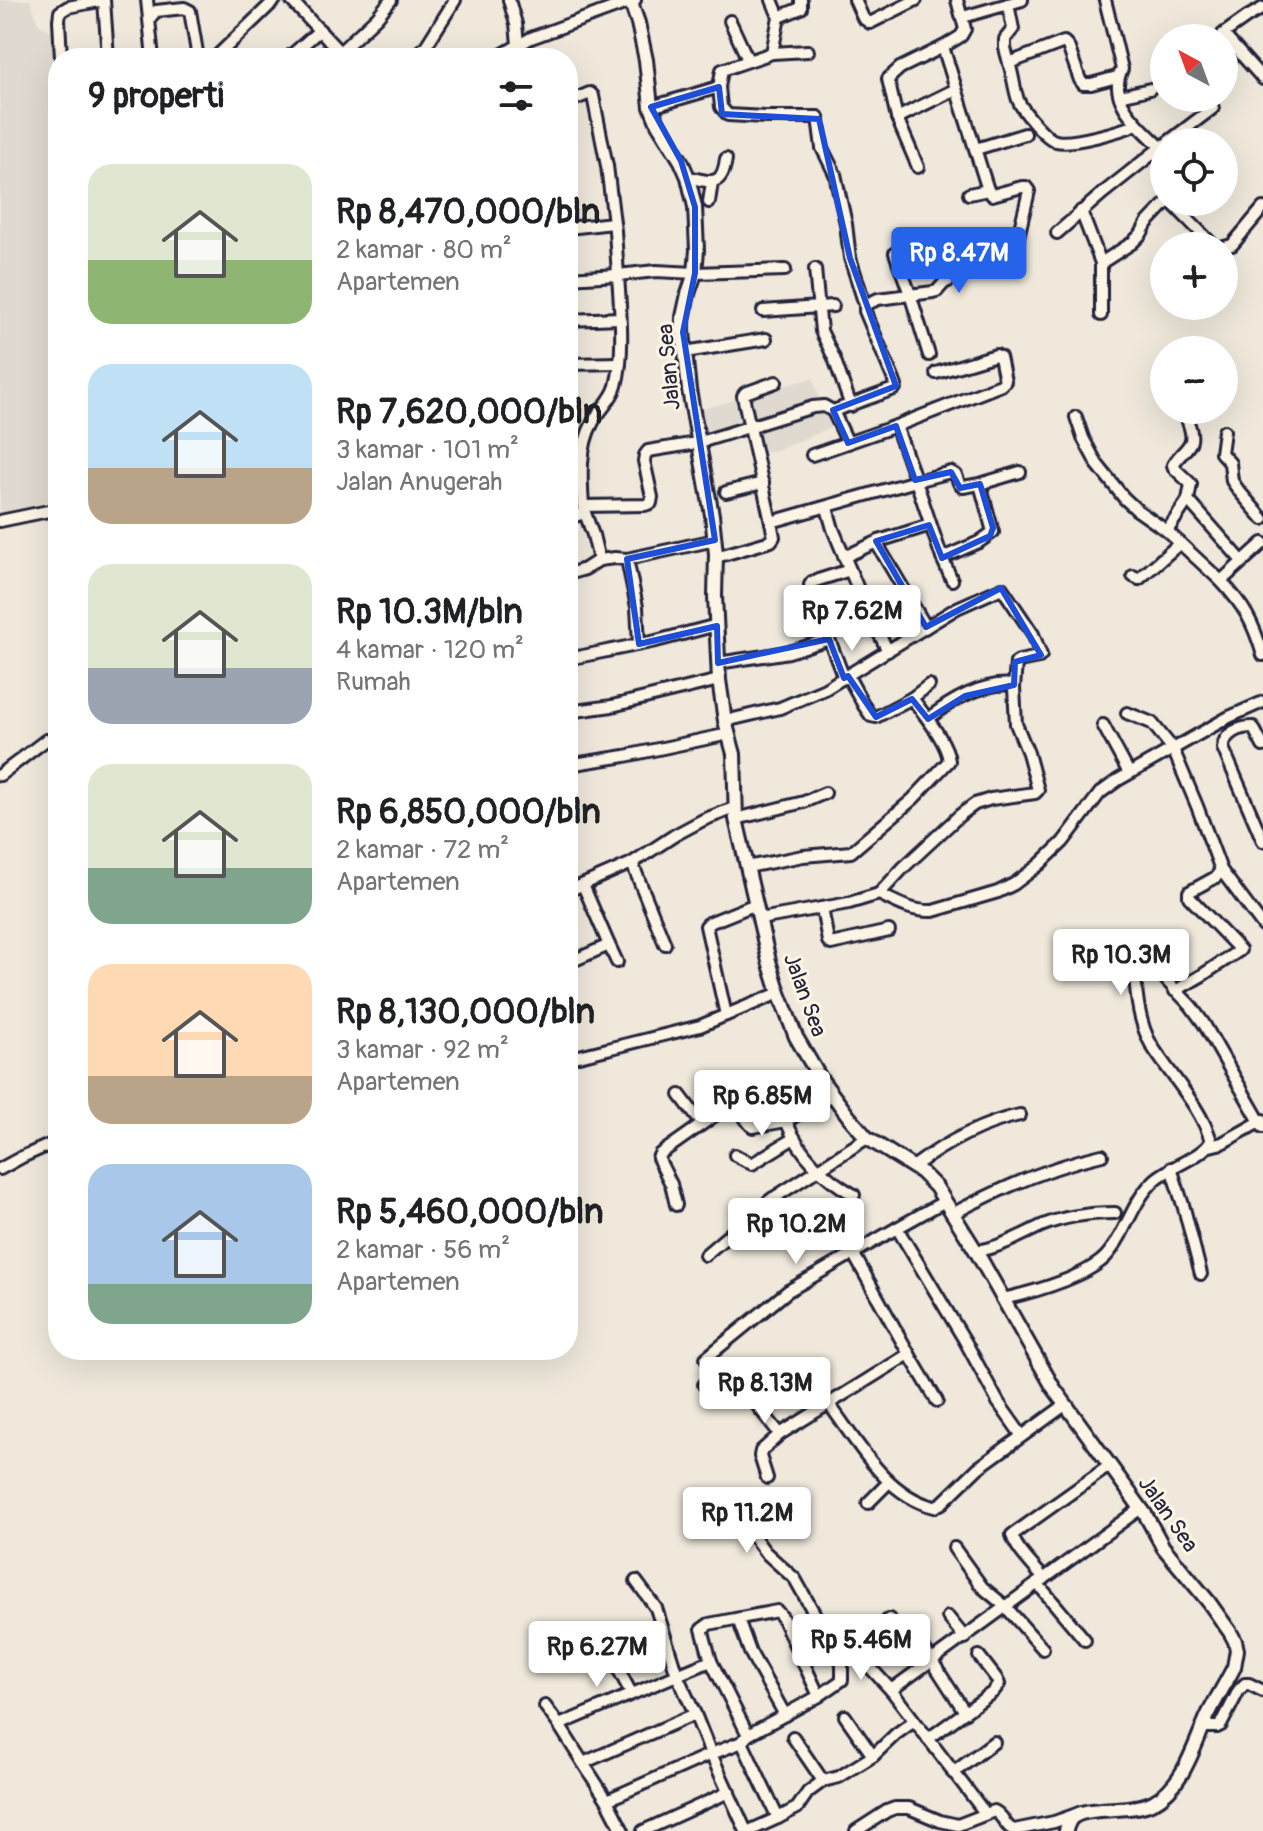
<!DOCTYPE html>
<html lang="id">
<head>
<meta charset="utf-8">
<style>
  body { margin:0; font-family:Pangolin,sans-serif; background:#f6f6f6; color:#202124; height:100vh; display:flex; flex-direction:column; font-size:30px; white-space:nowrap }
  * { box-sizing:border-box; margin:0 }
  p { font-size:26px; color:#757577 }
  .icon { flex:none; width:44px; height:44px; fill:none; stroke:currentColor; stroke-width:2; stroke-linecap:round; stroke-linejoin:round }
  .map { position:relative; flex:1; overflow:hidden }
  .sheet { position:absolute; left:48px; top:48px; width:530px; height:1312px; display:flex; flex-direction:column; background:#fff; border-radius:32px; box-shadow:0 8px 32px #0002 }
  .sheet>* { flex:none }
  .needle { width:52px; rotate:319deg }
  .controls { position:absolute; left:1150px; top:24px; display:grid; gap:16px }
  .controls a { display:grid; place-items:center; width:88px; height:88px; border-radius:50%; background:#fff; box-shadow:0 8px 32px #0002; font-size:40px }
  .price { position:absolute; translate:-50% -68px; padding:0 18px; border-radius:8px; background:#fff; color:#222; font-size:26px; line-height:52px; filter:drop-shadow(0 2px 4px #0008) }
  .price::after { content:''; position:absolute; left:50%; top:48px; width:24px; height:18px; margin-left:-12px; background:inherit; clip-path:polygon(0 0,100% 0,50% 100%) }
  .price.current { background:#2563eb; color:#fff }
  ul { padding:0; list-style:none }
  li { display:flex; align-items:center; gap:24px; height:200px; padding:0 40px }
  li span { display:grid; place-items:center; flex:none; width:224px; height:160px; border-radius:24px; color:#555 }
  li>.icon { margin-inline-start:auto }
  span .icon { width:96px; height:96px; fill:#fffc; stroke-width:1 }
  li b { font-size:34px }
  h2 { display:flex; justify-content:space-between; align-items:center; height:96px; padding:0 40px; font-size:34px }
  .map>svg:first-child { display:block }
  .built { fill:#e0d9cf }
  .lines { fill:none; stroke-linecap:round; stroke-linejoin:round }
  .minor-casing { stroke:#22223b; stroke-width:16 }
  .major-casing { stroke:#22223b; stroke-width:18 }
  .minor { stroke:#fcf5e5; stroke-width:10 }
  .major { stroke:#fcf5e5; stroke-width:12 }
  .marked { fill:none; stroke:#1d4ed8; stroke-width:6; stroke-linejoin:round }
  .labels { text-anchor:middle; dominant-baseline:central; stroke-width:6; stroke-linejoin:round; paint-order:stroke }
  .street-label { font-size:22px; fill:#22223b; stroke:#fcf5e5 }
</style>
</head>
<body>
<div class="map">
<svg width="1263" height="1831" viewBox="0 0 1263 1831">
  <rect width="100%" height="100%" fill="#efe8db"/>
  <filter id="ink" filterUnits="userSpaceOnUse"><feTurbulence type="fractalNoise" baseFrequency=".0125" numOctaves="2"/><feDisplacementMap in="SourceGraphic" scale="16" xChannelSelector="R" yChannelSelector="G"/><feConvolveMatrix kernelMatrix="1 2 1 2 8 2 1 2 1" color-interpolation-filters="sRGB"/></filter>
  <g filter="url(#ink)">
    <g class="built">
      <polygon points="0,0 30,0 39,25 52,31 58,91 58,499 0,513"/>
      <polygon points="813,378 820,402 828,415 833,415 838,425 779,449 758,454 751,426 699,443 695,411"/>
    </g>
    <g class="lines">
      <g class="minor-casing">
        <g id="minor">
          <polyline points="104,0 108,58"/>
          <polyline points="147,0 153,58"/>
          <polyline points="291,0 345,58"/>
          <polyline points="509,0 516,24 518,44"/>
          <polyline points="855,0 863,18 870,23 916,0"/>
          <polyline points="957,0 965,29 961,36 943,47 988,190 969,194"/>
          <path d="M 1105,0 L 1122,69 C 1106,100 1140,127 1161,147 L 1164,145"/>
          <polyline points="1008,4 1013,29 1005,39 1005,48 1009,63"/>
          <polyline points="1263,8 1247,17 1223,34 1263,79"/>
          <polyline points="779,17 801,8 801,0"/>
          <polyline points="963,17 1022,0"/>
          <polyline points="150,18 156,11 184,8 190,11 198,58"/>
          <polyline points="730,21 748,60"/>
          <polyline points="340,52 377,17 391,0"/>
          <polyline points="772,53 808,51"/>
          <polyline points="417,54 426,46 455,0"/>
          <polyline points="61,58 59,20 60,12 68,7 104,0"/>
          <polyline points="215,58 275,0"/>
          <polyline points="288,58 320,30"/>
          <polyline points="496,58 531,38 635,0"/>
          <path d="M 1117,77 L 1091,84 L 1083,84 L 1080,80 L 1068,46 L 1064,42 L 1009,63 C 1013,75 1014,88 1018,100 C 1022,110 1046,139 1056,141 C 1072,145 1121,131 1137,124"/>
          <polyline points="719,87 721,107 728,115 765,117 818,117 822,148 835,174 846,224 850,258 865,305"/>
          <polyline points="1120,96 1150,89"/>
          <polyline points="568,102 590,93 593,96 607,166 615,231 618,275 656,271 695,273 785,270"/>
          <polyline points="651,107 719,87 722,70 772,53 779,17 772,0"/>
          <polyline points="897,118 956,89"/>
          <polyline points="1168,142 1213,108 1206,98"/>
          <polyline points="976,149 1025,134"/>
          <polyline points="918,167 897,118 888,79 900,68 943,47"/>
          <path d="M 688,177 C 711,182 722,188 726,159"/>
          <polyline points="988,190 992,195 1022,187 1026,187 1029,191 1014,254"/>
          <polyline points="709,202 712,182"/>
          <polyline points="1171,202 1214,246"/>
          <polyline points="1081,211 1101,263"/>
          <polyline points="568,228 613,223"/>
          <polyline points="1057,233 1103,193 1161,147 1164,148"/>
          <polyline points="1224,247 1232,245 1263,208"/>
          <polyline points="895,253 910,294 929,355"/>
          <polyline points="815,269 821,331 834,358 851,406"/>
          <path d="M 568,278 L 618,275 C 620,309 625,352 616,386 C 612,400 600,409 593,422 C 579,447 581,478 583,506"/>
          <polyline points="763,311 833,306"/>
          <polyline points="1101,315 1101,263 1132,243 1141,234 1147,223 1167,202"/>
          <polyline points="568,320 620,318"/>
          <polyline points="685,352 766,339"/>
          <polyline points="568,364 620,363"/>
          <polyline points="776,382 745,393 743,396 771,522 916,481 942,558"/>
          <polyline points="833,411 848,443"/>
          <polyline points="1076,417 1083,438 1097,464 1124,498 1137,510 1167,531 1221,581"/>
          <polyline points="896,426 1001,385 1005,381 1000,357 996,355 936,373"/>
          <polyline points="1224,431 1221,453 1230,463 1232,481 1239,491 1263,519"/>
          <polyline points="812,455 896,426 916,481 951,472 956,475 959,483 963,487 980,484"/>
          <polyline points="726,492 763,483"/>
          <polyline points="1188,500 1242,561"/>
          <polyline points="827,508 833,529 850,570"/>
          <polyline points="585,513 593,535 599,560"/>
          <polyline points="568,518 585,513 583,506 645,505 651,503 652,497 644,461 645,455 648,451 697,443 813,407 824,406 833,411 894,389 896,386 893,378 865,311 865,305 878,299 933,292 937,291 944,283 986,264"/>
          <polyline points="0,521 58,509"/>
          <path d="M 1167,531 L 1188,500 L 1191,484 L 1174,468 L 1173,465 C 1184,446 1198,448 1188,422"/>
          <path d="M 1263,543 L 1221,581 C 1245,607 1253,622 1263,655"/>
          <polyline points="716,557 771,541 774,537 771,522"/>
          <polyline points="844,557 879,541"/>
          <polyline points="627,559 637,607 639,644"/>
          <polyline points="568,574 585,569 599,560 615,558 627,559 715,540"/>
          <polyline points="1133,576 1139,579 1180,543"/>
          <polyline points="952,580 942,558 979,542 993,532 980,484 1020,472"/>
          <polyline points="926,627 877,544 879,541 930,525"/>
          <polyline points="829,639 844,678"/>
          <polyline points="568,659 656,641 717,625"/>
          <path d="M 718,663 L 789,652 L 829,639 C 822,622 811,604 810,585 L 812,582 L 850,570 L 866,608 L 888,651"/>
          <polyline points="912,698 929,685"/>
          <polyline points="568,712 612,706 719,680"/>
          <polyline points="1127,713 1152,723 1173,749 1197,806 1221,870 1216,877 1189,892 1189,897 1240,950 1201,976 1175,991"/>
          <path d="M 928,719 C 950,701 984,681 1014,685"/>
          <polyline points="725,721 780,708 825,689 957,608 1002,588 1033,634 1041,655 1039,657 1019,661 1016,663 1014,688 1016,724 1028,753 1038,790 1035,793 991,799 975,804 960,815 904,867 879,894"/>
          <polyline points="1103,725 1129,773"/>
          <path d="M 1263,746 L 1253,727 C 1239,727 1224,733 1223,748 L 1263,841"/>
          <polyline points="568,765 625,756 729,734"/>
          <polyline points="0,775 46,740"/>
          <polyline points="736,819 804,802 825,793"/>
          <polyline points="632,863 665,944"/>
          <path d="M 747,867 L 803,856 L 851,852 L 913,799 L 949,761 C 947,741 924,715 912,698 L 876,717 L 871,716 L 864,706 L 848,676"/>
          <polyline points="1221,870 1263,926"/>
          <polyline points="583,885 609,945"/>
          <polyline points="568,891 632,863 675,835 703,820 734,808"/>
          <polyline points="822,908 828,941 831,944 889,931"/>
          <path d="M 760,919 L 849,903 L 879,894 C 897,903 913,912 933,911 L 998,892 L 1014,884 L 1039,865 L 1063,842 L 1100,793 L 1118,780 L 1229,717 L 1263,702"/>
          <polyline points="1136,936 1167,981 1191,1006 1204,1024 1263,1127"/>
          <polyline points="568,963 609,945 617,962"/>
          <polyline points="726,1015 706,926 709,923 756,904"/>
          <polyline points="568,1056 579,1056 700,1026 779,993"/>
          <polyline points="680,1095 702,1124"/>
          <path d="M 832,1095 L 786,1121 C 800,1155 823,1177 854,1195"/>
          <polyline points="1210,1146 1222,1143 1263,1120"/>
          <polyline points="735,1155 752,1164 794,1138"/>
          <path d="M 913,1167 C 944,1144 982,1123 1020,1115"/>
          <polyline points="1171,1168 1184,1208 1201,1274"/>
          <polyline points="0,1169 22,1157 58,1141"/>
          <polyline points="773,1198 811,1228"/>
          <polyline points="945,1201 897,1228 965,1341 998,1402 1022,1436"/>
          <path d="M 676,1205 L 671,1184 L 658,1158 L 660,1154 L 728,1106 C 743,1105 743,1120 753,1127 L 786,1121"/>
          <path d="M 954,1213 C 1001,1188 1049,1167 1102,1155"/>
          <path d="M 976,1251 C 999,1248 1020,1236 1041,1226 C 1065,1216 1089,1213 1115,1213"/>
          <polyline points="705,1255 769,1201 867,1138"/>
          <path d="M 1003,1299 C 1033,1292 1077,1280 1101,1261 C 1109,1255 1115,1245 1120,1236 C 1131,1216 1138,1195 1156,1179 C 1171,1166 1204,1156 1211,1141 C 1201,1107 1171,1076 1152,1046 C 1135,1018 1133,969 1136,936"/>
          <polyline points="909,1354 937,1401"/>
          <polyline points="704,1385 717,1372 706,1358 788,1291 897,1228"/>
          <polyline points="747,1393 780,1434"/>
          <path d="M 829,1404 C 857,1441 885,1495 934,1507 L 942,1503 L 978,1468 L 1065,1405"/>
          <polyline points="767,1478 760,1456 761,1451 780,1434 909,1354 853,1253"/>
          <polyline points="738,1502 734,1507 734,1514 748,1529 765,1552 795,1579 842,1663"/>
          <polyline points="868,1503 889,1482"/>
          <polyline points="954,1548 982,1587 1005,1606 1043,1649"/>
          <path d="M 1044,1579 C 1033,1565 1017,1551 1012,1535 L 1109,1466"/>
          <polyline points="1037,1583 1085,1640"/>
          <polyline points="948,1617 965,1638"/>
          <polyline points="738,1619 750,1652 785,1715"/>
          <polyline points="917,1638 965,1712 928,1739"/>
          <polyline points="603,1640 631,1693"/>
          <polyline points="855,1651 891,1690"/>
          <polyline points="819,1696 842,1680 842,1663 889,1619"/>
          <polyline points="545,1706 559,1725"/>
          <polyline points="965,1712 993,1692 999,1684 996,1678 979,1656"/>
          <polyline points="695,1714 677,1675 711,1661"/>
          <polyline points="845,1716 873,1756"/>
          <polyline points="1203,1727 1217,1727 1221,1725 1239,1690 1245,1684 1249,1684 1263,1691"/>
          <polyline points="793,1737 823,1781"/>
          <polyline points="742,1742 778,1818 749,1831"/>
          <polyline points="583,1763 559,1725 677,1675 656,1608 636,1581"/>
          <polyline points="953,1773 994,1742"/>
          <polyline points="607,1800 583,1763 695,1714 711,1754 607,1800 623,1831"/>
          <polyline points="985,1813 891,1690 1141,1508"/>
          <polyline points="778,1818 797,1808 808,1792 823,1781 839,1777 873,1756 896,1734 914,1721"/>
          <polyline points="643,1831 729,1792"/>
          <polyline points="746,1831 711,1754 742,1742 748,1735 819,1696 782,1617 777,1611 709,1624 702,1629 711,1661 748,1735"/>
          <path d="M 856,1831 L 887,1811 L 895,1808 L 909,1808 L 940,1821 L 958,1825 L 994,1811 C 1004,1815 1004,1827 1014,1830 L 1054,1822 L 1074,1815"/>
        </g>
      </g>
      <g class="major-casing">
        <path id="major" d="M 630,0 L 638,23 L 646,60 L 651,107 L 658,124 L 681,161 L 688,177 L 695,207 L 697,250 L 695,273 L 688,294 L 683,317 L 683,332 L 689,390 L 712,515 L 716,554 L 715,596 L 719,680 L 725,721 L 734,754 L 736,819 L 769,961 L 779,993 L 796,1037 L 820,1078 L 849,1117 L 867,1138 L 921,1172 L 936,1187 L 976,1251 L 1053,1387 L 1145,1514 L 1163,1547 L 1208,1601 L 1230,1632 L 1235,1641 L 1237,1650 L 1234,1667 C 1226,1683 1216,1699 1208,1715 C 1194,1745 1184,1786 1153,1802 C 1131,1814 1082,1804 1070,1820 C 1069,1822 1066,1828 1066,1831"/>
      </g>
      <use href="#minor" class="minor"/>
      <use href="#major" class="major"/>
    </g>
  </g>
  <path class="marked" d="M 719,87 L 722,114 L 819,119 L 850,258 L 896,386 L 833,410 L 848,443 L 896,426 L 915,480 L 951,472 L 960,488 L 980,484 L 993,528 L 990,536 L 942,558 L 929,525 L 876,541 L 926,627 L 1001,588 L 1041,655 L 1015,662 L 1014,685 L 965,696 L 928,719 L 912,699 L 876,717 L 848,676 L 844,678 L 829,639 L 718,663 L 717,626 L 639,644 L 627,559 L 715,540 L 683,332 L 695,273 L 695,207 L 681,161 L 651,107 Z"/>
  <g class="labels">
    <g class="street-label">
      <text transform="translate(669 367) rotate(-95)">Jalan Sea</text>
      <text transform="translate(805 995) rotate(70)">Jalan Sea</text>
      <text transform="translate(1168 1514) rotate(55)">Jalan Sea</text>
    </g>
  </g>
</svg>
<div class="controls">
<a><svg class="needle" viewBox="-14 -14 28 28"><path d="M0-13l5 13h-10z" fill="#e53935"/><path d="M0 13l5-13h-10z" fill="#757577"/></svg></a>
<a><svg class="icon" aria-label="locate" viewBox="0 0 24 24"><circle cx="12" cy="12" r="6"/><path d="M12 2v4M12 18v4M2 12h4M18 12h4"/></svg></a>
<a>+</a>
<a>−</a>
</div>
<b class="price current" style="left:959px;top:295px">Rp 8.47M</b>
<b class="price" style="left:852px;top:653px">Rp 7.62M</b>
<b class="price" style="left:1121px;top:997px">Rp 10.3M</b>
<b class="price" style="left:762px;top:1138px">Rp 6.85M</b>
<b class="price" style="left:796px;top:1266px">Rp 10.2M</b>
<b class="price" style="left:765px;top:1425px">Rp 8.13M</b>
<b class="price" style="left:747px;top:1555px">Rp 11.2M</b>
<b class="price" style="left:861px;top:1682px">Rp 5.46M</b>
<b class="price" style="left:597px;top:1689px">Rp 6.27M</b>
<section class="sheet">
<h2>9 properti<svg class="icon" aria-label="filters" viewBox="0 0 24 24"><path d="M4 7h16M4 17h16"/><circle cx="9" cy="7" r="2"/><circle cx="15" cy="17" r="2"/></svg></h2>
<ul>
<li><span style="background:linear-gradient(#dfe7d0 60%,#8fb573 0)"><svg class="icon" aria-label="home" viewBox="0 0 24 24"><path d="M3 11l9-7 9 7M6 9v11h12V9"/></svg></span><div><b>Rp 8,470,000/bln</b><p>2 kamar · 80 m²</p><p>Apartemen</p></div></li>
<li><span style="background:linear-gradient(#bfe0f5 65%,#b9a48a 0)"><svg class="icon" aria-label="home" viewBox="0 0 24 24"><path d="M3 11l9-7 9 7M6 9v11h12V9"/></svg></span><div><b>Rp 7,620,000/bln</b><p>3 kamar · 101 m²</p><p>Jalan Anugerah</p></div></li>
<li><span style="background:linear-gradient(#dfe7d0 65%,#9aa5b1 0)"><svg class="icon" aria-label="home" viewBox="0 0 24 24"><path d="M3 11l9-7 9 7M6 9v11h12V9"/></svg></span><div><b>Rp 10.3M/bln</b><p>4 kamar · 120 m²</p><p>Rumah</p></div></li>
<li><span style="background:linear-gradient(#dfe7d0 65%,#7fa58c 0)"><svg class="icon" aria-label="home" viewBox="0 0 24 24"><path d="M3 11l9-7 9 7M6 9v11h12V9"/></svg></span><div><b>Rp 6,850,000/bln</b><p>2 kamar · 72 m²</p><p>Apartemen</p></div></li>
<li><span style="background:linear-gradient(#ffd9b3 70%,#b9a48a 0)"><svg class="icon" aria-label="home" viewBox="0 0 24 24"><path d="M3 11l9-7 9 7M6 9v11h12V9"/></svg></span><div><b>Rp 8,130,000/bln</b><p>3 kamar · 92 m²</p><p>Apartemen</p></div></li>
<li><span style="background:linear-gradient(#a9c7e8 75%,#7fa58c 0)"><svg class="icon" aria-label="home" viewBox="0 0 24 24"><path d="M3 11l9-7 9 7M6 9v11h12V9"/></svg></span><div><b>Rp 5,460,000/bln</b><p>2 kamar · 56 m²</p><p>Apartemen</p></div></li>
</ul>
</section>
</div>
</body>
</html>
